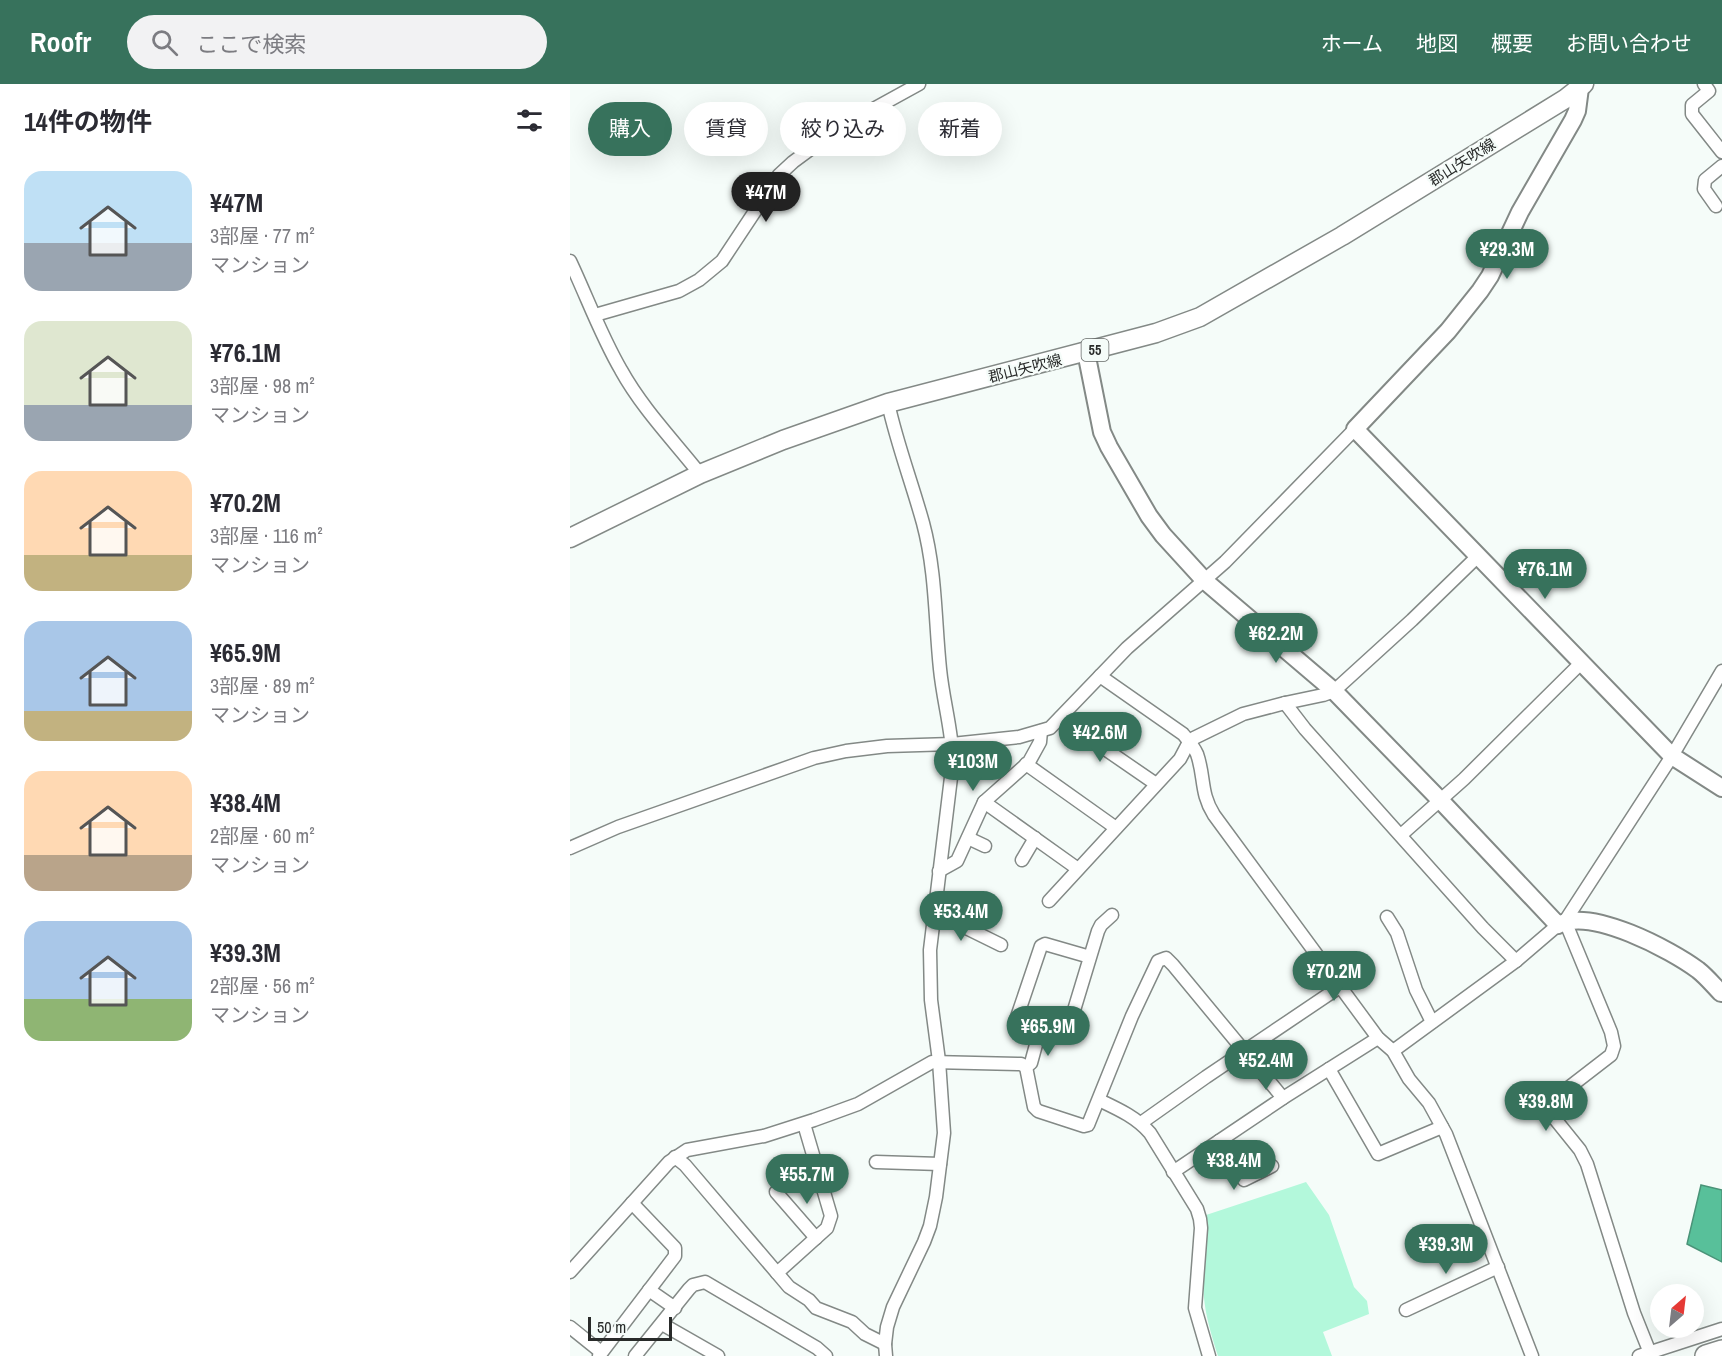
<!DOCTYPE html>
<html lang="ja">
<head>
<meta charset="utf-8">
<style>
  body { margin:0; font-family:"Archivo Narrow","Noto Sans JP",sans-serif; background:#f2f2f3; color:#2b2b33; height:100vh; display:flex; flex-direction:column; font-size:22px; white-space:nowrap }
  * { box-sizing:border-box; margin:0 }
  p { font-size:20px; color:#7c7c81 }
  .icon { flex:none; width:33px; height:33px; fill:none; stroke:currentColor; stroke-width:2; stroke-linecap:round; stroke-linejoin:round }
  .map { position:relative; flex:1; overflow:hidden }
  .panel { display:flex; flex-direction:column; background:#fff; width:570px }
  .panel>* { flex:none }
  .top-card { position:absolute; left:18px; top:18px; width:570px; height:54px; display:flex; gap:12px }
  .needle { width:39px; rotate:28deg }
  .buttons { position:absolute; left:1080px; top:1200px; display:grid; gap:12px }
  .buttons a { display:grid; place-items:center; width:54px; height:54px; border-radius:50%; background:#fff; box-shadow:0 6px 24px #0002; font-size:30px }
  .scale { position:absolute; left:18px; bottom:15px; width:84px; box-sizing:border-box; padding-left:6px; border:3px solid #292b2a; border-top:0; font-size:16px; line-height:21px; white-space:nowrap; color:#292b2a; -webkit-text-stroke:4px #f5fcf9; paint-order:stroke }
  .price { position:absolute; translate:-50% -51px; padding:0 14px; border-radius:21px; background:#37725c; color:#fff; font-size:20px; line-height:39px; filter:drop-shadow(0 2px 3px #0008) }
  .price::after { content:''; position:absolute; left:50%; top:36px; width:18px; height:14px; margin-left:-9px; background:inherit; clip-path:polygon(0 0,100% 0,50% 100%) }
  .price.on { background:#222; color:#fff }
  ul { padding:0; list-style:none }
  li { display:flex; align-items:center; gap:18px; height:150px; padding:0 24px }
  li span { display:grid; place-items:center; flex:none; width:168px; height:120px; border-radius:18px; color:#555 }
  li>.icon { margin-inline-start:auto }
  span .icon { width:72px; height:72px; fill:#fffc; stroke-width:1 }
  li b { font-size:26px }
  h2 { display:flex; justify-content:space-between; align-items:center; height:72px; padding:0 24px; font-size:26px }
  .tag { padding:0 21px; border-radius:27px; background:#fff; box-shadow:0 6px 24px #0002; font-size:21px; line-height:54px }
  .tag.on { background:#37725c; color:#fff }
  header { display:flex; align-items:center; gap:36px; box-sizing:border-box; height:84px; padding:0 30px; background:#37725c; color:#fff }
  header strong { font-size:28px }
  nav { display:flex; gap:33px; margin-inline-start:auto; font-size:21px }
  .search { width:420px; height:54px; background:#f2f2f3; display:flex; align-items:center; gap:15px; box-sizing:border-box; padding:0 21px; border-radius:33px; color:#7c7c81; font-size:22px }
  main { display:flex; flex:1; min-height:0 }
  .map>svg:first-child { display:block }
  .green { fill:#b3f8db }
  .water { fill:#58c09a; stroke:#4a9378; stroke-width:1.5 }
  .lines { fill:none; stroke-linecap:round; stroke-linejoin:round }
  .street-casing { stroke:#838986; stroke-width:15 }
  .secondary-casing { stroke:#838986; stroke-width:20 }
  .primary-casing { stroke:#838986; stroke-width:21 }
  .highway-casing { stroke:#838986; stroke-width:24 }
  .street { stroke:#fff; stroke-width:12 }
  .secondary { stroke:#fff; stroke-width:16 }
  .primary { stroke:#fff; stroke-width:18 }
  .highway { stroke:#fff; stroke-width:21 }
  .labels { text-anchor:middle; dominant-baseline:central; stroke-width:4.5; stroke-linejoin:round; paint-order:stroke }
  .shield { fill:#f5fcf9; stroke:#666a68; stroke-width:1.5 }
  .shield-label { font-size:14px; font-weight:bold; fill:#292b2a }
  .street-label { font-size:15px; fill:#292b2a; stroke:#f5fcf9 }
</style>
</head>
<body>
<header>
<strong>Roofr</strong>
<div class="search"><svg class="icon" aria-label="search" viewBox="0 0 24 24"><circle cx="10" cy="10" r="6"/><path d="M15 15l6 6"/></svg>ここで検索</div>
<nav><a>ホーム</a><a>地図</a><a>概要</a><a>お問い合わせ</a></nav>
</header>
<main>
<section class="panel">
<h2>14件の物件<svg class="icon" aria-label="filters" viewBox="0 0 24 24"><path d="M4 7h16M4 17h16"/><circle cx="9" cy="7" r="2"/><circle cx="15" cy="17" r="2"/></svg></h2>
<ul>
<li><span style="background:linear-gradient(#bfe0f5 60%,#9aa5b1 0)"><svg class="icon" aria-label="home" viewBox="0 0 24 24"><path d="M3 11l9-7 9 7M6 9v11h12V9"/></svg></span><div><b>¥47M</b><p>3部屋 · 77 m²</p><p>マンション</p></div></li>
<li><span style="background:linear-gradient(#dfe7d0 70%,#9aa5b1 0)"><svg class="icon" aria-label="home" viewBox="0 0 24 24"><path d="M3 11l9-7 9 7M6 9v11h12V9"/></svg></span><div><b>¥76.1M</b><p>3部屋 · 98 m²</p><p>マンション</p></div></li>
<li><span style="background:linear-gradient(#ffd9b3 70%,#c2b280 0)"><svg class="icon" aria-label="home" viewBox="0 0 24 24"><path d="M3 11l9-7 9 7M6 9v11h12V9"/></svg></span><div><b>¥70.2M</b><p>3部屋 · 116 m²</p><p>マンション</p></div></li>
<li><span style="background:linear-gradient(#a9c7e8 75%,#c2b280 0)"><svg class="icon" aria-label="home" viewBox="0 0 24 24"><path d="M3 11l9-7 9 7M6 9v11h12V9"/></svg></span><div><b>¥65.9M</b><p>3部屋 · 89 m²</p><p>マンション</p></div></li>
<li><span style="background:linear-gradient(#ffd9b3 70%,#b9a48a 0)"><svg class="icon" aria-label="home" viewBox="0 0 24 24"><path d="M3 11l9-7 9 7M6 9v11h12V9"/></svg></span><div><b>¥38.4M</b><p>2部屋 · 60 m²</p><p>マンション</p></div></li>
<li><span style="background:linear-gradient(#a9c7e8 65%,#8fb573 0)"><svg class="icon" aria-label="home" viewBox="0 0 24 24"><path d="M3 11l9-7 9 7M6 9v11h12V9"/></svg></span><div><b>¥39.3M</b><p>2部屋 · 56 m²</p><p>マンション</p></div></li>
</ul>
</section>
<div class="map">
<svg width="1152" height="1272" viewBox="0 0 1152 1272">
  <rect width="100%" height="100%" fill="#f5fcf9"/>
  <path class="green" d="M 736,1098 L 759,1131 L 784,1203 L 797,1217 L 799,1230 L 753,1248 L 762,1272 L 648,1272 C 639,1243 633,1224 633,1193 C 633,1172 639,1153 633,1132 Z"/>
  <polygon class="water" points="1131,1101 1152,1106 1152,1178 1117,1160"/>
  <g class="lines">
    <g class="street-casing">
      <g id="street">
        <polyline points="1134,0 1139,7 1122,21 1122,30 1152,68"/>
        <polyline points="1146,122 1134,105 1135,96 1152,82"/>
        <path d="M 0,177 C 17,213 31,252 51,286 C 72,324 103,356 130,390"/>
        <polyline points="25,231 109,207 129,196 152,177 209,91 223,78 269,44 349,0"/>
        <path d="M 530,592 L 613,650 C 618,656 624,663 627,670 C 635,693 630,709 644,731 L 808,954 L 823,967 L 839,995 L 859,1019 L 876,1050 L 962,1272"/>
        <polyline points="715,619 735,645 913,844 946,877"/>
        <polyline points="490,634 586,700"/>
        <polyline points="456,680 546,744"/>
        <polyline points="414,718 508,785"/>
        <polyline points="831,751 894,695 1012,578"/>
        <polyline points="398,754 415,762"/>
        <polyline points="0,764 48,743 244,674 276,667 317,662 382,660 449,653 480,644 557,564 655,478 785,345"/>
        <polyline points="452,776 465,754"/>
        <polyline points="369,787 387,777 414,718 459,678 470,658 471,647"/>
        <polyline points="479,817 610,675 619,658 624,654 673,630 715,619 753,611 764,607 842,536 907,473"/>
        <polyline points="364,828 431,861"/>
        <polyline points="817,833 827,849 846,906 862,938"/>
        <path d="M 520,873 L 475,860 L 471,862 L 446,936 C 457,946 485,953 498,946 L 528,847 L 531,841 L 542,831"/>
        <polyline points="823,967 946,877 988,841"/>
        <polyline points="456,983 461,979 470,946"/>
        <polyline points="759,985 808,1070 872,1043"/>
        <path d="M 529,1016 C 548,1025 566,1033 580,1049 L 627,1125 L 630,1135 L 631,1144 L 625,1224 L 639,1272"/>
        <polyline points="571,1039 636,993 771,902"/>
        <polyline points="649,1057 674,1096 702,1082"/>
        <polyline points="105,1073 115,1081 219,1203 239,1216 246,1224 282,1238 295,1250 315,1260"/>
        <polyline points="306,1078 370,1080"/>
        <polyline points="603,1088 713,1014 808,954"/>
        <polyline points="206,1108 246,1154"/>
        <polyline points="0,1188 99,1078 117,1066 194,1052 244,1036 288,1020 362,978 451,980 456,983 464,1023 468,1027 514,1042 518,1041 562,932 588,877 596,874 603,881 713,1014"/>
        <polyline points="207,1189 257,1144 261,1132 234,1040"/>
        <polyline points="79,1206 105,1224"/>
        <polyline points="836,1226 928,1183"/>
        <polyline points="92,1240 148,1272"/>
        <polyline points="0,1243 31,1268"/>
        <polyline points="1080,1269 1064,1229 1017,1080 1010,1066 981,1030 980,1021 984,1015 1041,971 1044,962 1041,948 995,837 1102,672 1152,587"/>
        <polyline points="29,1272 105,1172 105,1164 62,1119"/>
        <polyline points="65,1272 119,1205 123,1201 135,1198 247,1264 256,1272"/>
        <path d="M 316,1272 L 315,1260 L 317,1243 L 323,1223 L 354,1158 L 360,1142 L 366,1113 L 374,1049 L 369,977 L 361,916 L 360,866 L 383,677 C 382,646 373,616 370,585 C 365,537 366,487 353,439 C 342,399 327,360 318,319"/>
        <polyline points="1069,1272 1152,1245"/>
      </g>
    </g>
    <g class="secondary-casing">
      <g id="secondary">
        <polyline points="1010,4 1007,27 1003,36 950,128 920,192 910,207 878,247 785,345 1102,672 1152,704"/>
        <path d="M 516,268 L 532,348 L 539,363 L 579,432 L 593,451 L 635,497 L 764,607 L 871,717 L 988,841 C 1021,823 1101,866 1128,886 C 1137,893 1144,902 1151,909 L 1152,908"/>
      </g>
    </g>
    <g class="primary-casing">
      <polyline id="primary" points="0,454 130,390 213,356 318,319 586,249 630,233 772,152 995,15 1014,0"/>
    </g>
    <g class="highway-casing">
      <polyline id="highway" points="1136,1272 1152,1267"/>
    </g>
    <use href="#street" class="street"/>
    <use href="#secondary" class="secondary"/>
    <use href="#primary" class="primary"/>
    <use href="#highway" class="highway"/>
  </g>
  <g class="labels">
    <rect class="shield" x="511.5" y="255" width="27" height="22" rx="4.5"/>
    <g class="shield-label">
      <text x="525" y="266">55</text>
    </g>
    <g class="street-label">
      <text transform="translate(892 78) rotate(-32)">郡山矢吹線</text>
      <text transform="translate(455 284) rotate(-14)">郡山矢吹線</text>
    </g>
  </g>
</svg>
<div class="buttons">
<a><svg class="needle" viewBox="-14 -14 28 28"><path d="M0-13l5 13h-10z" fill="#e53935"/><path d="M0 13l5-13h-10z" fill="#7c7c81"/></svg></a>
</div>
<div class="scale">50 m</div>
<b class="price on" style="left:196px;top:139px">¥47M</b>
<b class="price" style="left:937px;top:196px">¥29.3M</b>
<b class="price" style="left:975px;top:516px">¥76.1M</b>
<b class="price" style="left:706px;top:580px">¥62.2M</b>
<b class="price" style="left:530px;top:679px">¥42.6M</b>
<b class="price" style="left:403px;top:708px">¥103M</b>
<b class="price" style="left:391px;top:858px">¥53.4M</b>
<b class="price" style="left:764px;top:918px">¥70.2M</b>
<b class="price" style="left:478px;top:973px">¥65.9M</b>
<b class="price" style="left:696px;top:1007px">¥52.4M</b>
<b class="price" style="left:976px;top:1048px">¥39.8M</b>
<b class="price" style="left:664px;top:1107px">¥38.4M</b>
<b class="price" style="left:237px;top:1121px">¥55.7M</b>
<b class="price" style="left:876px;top:1191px">¥39.3M</b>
<div class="top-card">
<a class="tag on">購入</a>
<a class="tag">賃貸</a>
<a class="tag">絞り込み</a>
<a class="tag">新着</a>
</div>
</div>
</main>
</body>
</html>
